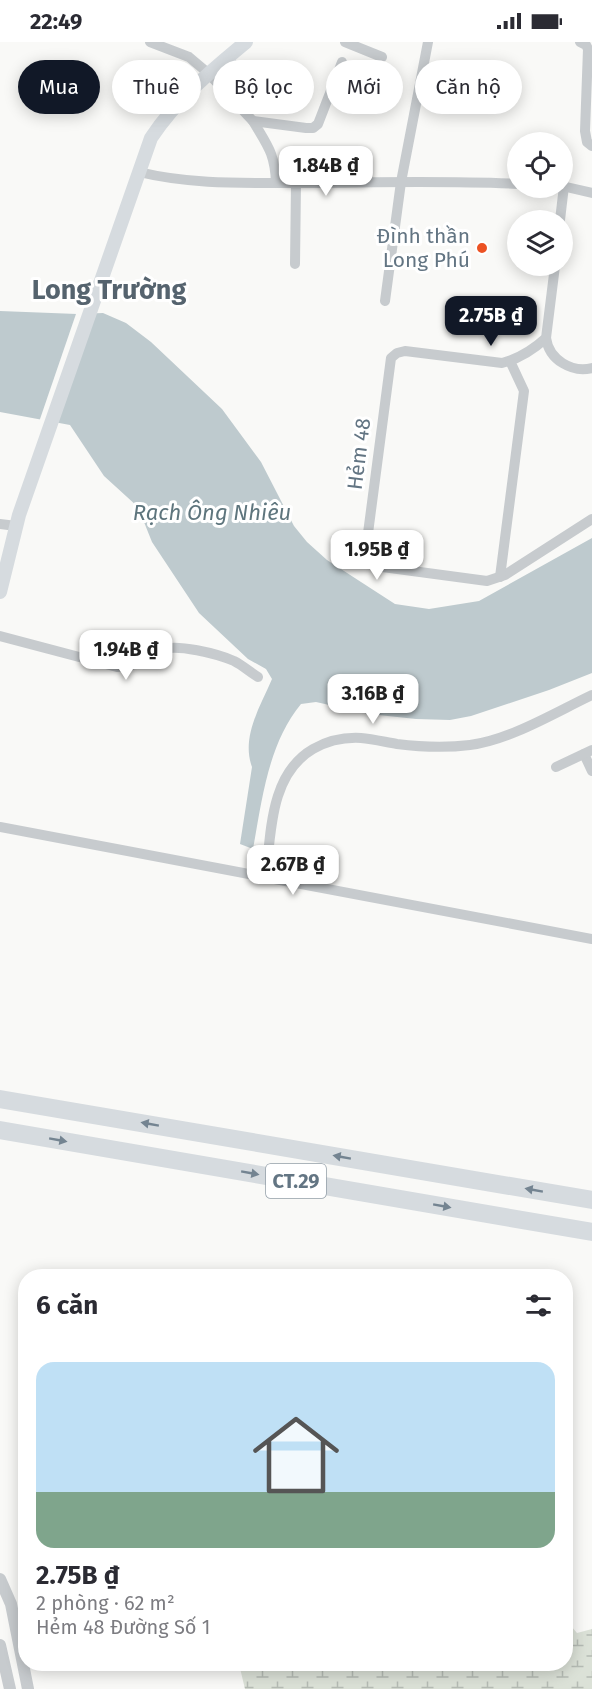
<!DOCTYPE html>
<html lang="vi">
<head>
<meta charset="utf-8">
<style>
  body { margin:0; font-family:"Fira Sans",sans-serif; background:#f7f7f7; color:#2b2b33; height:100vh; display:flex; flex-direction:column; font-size:22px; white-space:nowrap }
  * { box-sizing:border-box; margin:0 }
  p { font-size:20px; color:#7c7c81 }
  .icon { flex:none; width:33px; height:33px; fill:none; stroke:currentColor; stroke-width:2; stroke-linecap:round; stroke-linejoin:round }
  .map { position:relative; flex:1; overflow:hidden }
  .panel { position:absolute; left:18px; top:1227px; width:555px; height:402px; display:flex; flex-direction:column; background:#fff; border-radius:24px; box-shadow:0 3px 15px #0003 }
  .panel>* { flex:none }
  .guide { position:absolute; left:18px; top:18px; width:556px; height:54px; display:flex; gap:12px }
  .controls { position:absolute; left:507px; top:90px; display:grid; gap:12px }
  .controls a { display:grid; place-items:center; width:66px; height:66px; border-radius:50%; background:#fff; box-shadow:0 3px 15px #0003; font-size:30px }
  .price { position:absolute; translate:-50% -51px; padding:0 14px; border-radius:12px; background:#fff; color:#222; font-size:20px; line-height:39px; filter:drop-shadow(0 2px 3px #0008) }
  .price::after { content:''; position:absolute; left:50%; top:36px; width:18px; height:14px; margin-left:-9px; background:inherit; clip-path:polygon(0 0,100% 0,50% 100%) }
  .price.active { background:#111827; color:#fff }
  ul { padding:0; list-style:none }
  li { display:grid; align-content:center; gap:12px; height:318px; padding:0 18px }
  li span { display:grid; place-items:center; height:186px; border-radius:18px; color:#555 }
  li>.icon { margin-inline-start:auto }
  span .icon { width:108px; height:108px; fill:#fffc; stroke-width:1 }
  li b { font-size:26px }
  h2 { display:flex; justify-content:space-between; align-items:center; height:72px; padding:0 18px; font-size:26px }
  .chip { padding:0 21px; border-radius:27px; background:#fff; box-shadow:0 3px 15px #0003; font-size:21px; line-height:54px }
  .chip.active { background:#111827; color:#fff }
  .status { display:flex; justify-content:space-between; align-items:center; height:42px; padding:0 30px; background:#fff; direction:ltr }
  .status svg { height:16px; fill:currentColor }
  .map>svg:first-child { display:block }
  .wetland { fill:url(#wetland-marsh) }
  .water { fill:#becace }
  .pier { fill:#f9f9f7 }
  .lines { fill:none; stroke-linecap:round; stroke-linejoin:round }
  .minor { stroke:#c7cbce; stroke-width:10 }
  .tertiary { stroke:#c7cbce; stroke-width:12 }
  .secondary { stroke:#d6dbdf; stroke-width:14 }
  .motorway { stroke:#d6dbdf; stroke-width:18 }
  .oneway { fill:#748491 }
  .poi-dot { fill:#ec5223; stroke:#fff; stroke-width:2 }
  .labels { text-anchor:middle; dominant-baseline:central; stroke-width:6; stroke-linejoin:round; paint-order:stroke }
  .shield { fill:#fff; stroke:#929ea8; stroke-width:1.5 }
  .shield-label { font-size:20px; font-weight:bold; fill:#637583 }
  .poi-label { font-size:21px; fill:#637583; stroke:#fff; text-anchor:end }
  .street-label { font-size:21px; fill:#637583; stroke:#fff }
  .water-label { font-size:22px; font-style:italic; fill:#5e757d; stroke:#fff }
  .district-label { font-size:27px; font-weight:bold; fill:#55636e; stroke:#fff }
</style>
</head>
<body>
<div class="status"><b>22:49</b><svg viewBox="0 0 49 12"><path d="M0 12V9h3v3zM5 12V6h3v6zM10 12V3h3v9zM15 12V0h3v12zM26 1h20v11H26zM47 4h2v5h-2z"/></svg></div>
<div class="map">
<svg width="592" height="1647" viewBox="0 0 592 1647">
  <defs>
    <pattern id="wetland-marsh" width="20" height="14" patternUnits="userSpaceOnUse" patternTransform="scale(1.5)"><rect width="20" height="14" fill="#dbe1d7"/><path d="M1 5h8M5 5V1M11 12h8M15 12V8" fill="none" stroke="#b5bbb4"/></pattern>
  </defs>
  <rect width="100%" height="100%" fill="#f9f9f7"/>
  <polygon class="wetland" points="566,1578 577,1591 592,1587 592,1647 245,1647 239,1622 566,1622"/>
  <path class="water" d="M 0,269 L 77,272 L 103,271 L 126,281 L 151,300 L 222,367 L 261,420 L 294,484 L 307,500 L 327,518 L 395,562 L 429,567 L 479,559 L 592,496 L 592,631 L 549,648 L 471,674 L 450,678 L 416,677 L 369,672 L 316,660 L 301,662 C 268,702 262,758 253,807 L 240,802 L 252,725 C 241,695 260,665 272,637 L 266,627 L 248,617 L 199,571 L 152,500 L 138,465 L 104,434 L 70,383 L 0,370 Z"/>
  <polygon class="pier" points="94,268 55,383 39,380 77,269"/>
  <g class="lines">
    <g class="minor">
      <polyline points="150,0 189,15 208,31 253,79 306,86 313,86 318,82 342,20"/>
      <polyline points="345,0 382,15"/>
      <polyline points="580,0 586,3 588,7 585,89 587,100 592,104"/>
      <polyline points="227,16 260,52"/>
      <path d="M 253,79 C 267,103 275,111 276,141"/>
      <path d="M 139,130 C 188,142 238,141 289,141 C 365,141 441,138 518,142"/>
      <polyline points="562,144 592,151"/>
      <polyline points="560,178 564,144"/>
      <polyline points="295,222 296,141"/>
      <path d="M 555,224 L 546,296 C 534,307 518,317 502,321 L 405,309 L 397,311 L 391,316 L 365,514 L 368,520 L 375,524 L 487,539 L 505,533 L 592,477"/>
      <polyline points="385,259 401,140 428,0"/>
      <path d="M 546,296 C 549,318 572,331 592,326"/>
      <polyline points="0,482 16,484"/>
      <polyline points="500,535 524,349 510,319"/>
      <path d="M 0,594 L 117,625 C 140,625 141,614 160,608 C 176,601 218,612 234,619 C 242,623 250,630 258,635"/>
      <polyline points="584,712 592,729"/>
      <polyline points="556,725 592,708"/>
      <polyline points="0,785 592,897"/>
      <path d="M 266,834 C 271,790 270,732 313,707 C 329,698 343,695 361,696 C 373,697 385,700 397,702 C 421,705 446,706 470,703 C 510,698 556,670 592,653"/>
    </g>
    <g class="tertiary">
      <polyline points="0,1537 11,1562 28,1647"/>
      <polyline points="0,1603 10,1647"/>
    </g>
    <path class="secondary" d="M 0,550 L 19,473 L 151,96 C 176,58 212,28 246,0"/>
    <g class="motorway">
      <polyline points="0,1057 592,1158"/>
      <polyline points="0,1088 592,1190"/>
    </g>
  </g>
  <defs><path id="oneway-solid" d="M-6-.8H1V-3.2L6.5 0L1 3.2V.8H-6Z" transform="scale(1.5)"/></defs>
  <g class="oneway">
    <use href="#oneway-solid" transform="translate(150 1082) rotate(-170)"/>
    <use href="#oneway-solid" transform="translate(58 1098) rotate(10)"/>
    <use href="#oneway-solid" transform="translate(342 1115) rotate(-170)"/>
    <use href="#oneway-solid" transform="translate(250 1131) rotate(10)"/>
    <use href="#oneway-solid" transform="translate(534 1148) rotate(-170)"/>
    <use href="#oneway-solid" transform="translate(442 1164) rotate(10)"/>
  </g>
  <circle class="poi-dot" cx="482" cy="206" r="6"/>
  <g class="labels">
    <rect class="shield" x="266" y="1122" width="60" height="34" rx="4.5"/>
    <g class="shield-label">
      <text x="296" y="1139">CT.29</text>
    </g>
    <g class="poi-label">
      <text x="470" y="194">Đình thần<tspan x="470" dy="24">Long Phú</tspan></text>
    </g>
    <g class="street-label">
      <text transform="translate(359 412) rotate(-83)">Hẻm 48</text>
    </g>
    <g class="water-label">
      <text x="212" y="470">Rạch Ông Nhiêu</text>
    </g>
    <g class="district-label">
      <text x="109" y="248">Long Trường</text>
    </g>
  </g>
</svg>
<div class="controls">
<a><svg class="icon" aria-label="locate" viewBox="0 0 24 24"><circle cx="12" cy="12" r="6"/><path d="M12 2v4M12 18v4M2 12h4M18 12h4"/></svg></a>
<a><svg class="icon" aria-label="layers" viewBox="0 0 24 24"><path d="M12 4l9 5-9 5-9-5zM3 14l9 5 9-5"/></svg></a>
</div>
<b class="price" style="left:326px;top:155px">1.84B ₫</b>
<b class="price active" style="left:491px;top:305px">2.75B ₫</b>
<b class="price" style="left:377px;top:539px">1.95B ₫</b>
<b class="price" style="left:126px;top:639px">1.94B ₫</b>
<b class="price" style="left:373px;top:683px">3.16B ₫</b>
<b class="price" style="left:293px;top:854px">2.67B ₫</b>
<div class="guide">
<a class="chip active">Mua</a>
<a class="chip">Thuê</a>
<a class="chip">Bộ lọc</a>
<a class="chip">Mới</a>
<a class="chip">Căn hộ</a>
</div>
<section class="panel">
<h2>6 căn<svg class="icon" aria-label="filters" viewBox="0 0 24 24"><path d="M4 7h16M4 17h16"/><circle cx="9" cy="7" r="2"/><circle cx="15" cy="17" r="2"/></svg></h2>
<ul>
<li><span style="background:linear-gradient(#bfe0f5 70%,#7fa58c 0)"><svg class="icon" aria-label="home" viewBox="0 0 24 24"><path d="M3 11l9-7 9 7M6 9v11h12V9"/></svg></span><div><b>2.75B ₫</b><p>2 phòng · 62 m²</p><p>Hẻm 48 Đường Số 1</p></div></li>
</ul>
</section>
</div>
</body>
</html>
